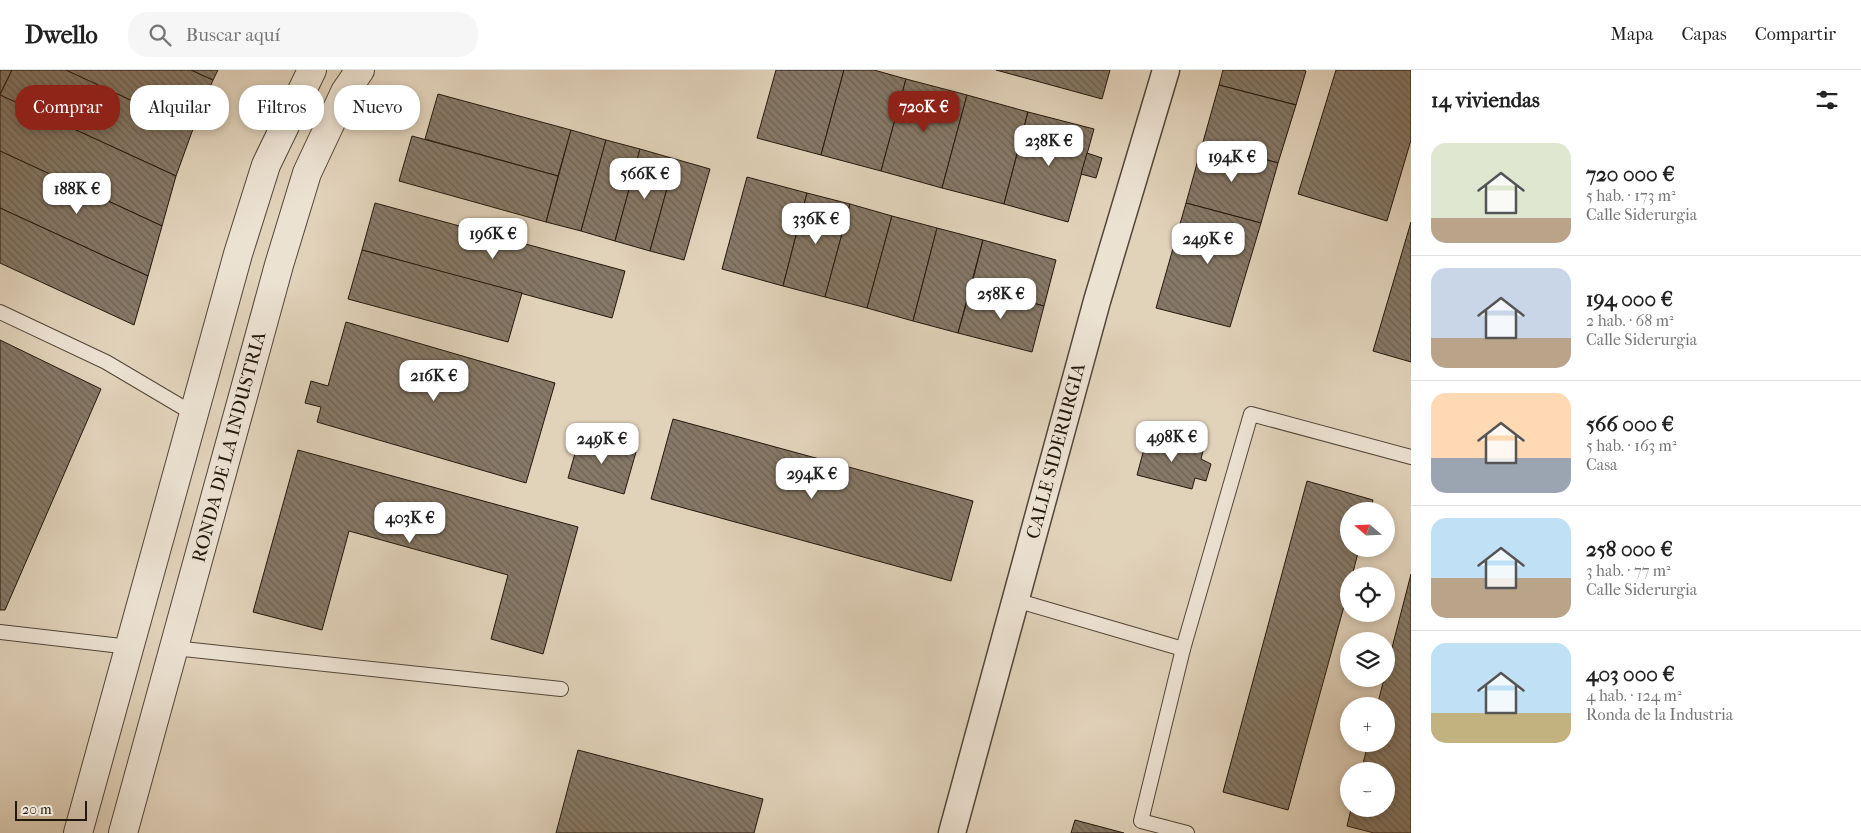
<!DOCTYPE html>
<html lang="es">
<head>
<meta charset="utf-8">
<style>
  body { margin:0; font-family:"IM FELL French Canon",serif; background:#f6f6f6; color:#222; height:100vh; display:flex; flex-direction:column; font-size:19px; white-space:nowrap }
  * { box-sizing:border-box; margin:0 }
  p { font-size:16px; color:#767676 }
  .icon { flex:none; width:28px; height:28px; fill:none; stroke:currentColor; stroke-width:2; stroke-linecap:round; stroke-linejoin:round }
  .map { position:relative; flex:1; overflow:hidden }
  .panel { display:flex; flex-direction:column; background:#fff; width:450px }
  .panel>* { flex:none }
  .top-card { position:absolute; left:15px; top:15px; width:475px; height:45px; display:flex; gap:10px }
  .needle { width:32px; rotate:289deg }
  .tools { position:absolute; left:1340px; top:432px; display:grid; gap:10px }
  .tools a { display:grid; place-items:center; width:55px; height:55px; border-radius:50%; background:#fff; box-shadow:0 2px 8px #0003; font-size:25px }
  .scale { position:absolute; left:15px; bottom:12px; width:72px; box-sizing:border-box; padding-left:5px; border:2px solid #23180d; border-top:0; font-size:14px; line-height:18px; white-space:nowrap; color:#23180d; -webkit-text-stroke:4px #ece2d2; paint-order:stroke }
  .price { position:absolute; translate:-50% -42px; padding:0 11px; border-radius:10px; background:#fff; color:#222; font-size:16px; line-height:32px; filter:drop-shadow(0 1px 2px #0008) }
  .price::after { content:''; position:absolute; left:50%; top:30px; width:15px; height:11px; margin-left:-8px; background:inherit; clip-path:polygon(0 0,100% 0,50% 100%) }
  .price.on { background:#8f2418; color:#fff }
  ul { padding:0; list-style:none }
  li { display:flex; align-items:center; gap:15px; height:125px; padding:0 20px }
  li+li { border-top:1px solid #e0e0e0 }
  li span { display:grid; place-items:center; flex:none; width:140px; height:100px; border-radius:15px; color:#555 }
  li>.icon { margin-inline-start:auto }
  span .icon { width:60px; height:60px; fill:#fffc; stroke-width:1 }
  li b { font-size:21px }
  h2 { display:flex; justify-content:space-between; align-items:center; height:60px; padding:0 20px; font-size:21px }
  .tag { padding:0 18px; border-radius:20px; background:#fff; box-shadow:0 2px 8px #0003; font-size:18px; line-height:45px }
  .tag.on { background:#8f2418; color:#fff }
  header { display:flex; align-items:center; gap:30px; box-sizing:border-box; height:70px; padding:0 25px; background:#fff; border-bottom:1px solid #e0e0e0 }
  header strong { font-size:24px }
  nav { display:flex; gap:28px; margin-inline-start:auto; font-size:18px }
  .search { width:350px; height:45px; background:#f6f6f6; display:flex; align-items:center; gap:12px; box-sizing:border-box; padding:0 18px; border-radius:20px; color:#767676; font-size:19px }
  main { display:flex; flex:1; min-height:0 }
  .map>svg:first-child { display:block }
  .building { fill:url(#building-back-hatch); stroke:#23180d }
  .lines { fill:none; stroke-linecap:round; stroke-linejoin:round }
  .service-casing { stroke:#524638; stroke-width:16 }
  .minor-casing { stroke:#524638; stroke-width:29 }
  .tertiary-casing { stroke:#524638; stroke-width:30 }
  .service { stroke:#ece2d2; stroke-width:14 }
  .minor { stroke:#ece2d2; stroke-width:26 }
  .tertiary { stroke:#ece2d2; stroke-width:28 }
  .labels { text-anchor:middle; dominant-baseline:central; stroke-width:5; stroke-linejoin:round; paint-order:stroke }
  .street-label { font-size:19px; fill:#23180d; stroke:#ece2d2 }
</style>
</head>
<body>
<header>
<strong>Dwello</strong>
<div class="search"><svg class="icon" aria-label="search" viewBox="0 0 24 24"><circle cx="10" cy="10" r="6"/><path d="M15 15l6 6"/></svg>Buscar aquí</div>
<nav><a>Mapa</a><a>Capas</a><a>Compartir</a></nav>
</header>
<main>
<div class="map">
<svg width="1411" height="763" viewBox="0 0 1411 763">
  <defs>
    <pattern id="building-back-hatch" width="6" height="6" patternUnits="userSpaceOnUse" patternTransform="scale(1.25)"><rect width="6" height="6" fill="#867967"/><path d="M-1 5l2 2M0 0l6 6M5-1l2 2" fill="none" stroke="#6d6253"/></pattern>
  </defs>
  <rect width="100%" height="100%" fill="#e1d2ba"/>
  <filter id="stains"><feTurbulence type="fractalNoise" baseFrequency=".004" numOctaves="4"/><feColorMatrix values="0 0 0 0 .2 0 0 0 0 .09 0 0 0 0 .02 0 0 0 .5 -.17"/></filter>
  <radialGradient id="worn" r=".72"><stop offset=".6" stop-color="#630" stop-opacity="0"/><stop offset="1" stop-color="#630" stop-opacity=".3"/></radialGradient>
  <g class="building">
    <polygon points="0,0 12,0 0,24"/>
    <polygon points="12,0 66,0 193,59 176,106 0,25"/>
    <polygon points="66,0 191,0 213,10 193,59"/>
    <polygon points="191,0 218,0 213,10"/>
    <polygon points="776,0 844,0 821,85 757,68"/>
    <polygon points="844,0 874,0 906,9 881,101 821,85"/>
    <polygon points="996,0 1110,0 1102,29"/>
    <polygon points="1223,0 1302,0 1306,1 1296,35 1219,15"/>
    <polygon points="1336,0 1411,0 1411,70 1387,151 1298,124"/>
    <polygon points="906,9 967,25 942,118 881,101"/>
    <polygon points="1219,15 1296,35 1278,93 1203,72"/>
    <polygon points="438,24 571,60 558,106 425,69"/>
    <polygon points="0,25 176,106 162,156 0,81"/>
    <polygon points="967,25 1028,42 1004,134 942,118"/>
    <polygon points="1028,42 1094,59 1068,152 1004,134"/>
    <polygon points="571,60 606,70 581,161 546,152"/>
    <polygon points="412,66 558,106 546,152 399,111"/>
    <polygon points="606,70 640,79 615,171 581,161"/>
    <polygon points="1203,72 1278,93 1261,153 1186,133"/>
    <polygon points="640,79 675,89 650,181 615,171"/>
    <polygon points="0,81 162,156 148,206 0,138"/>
    <polygon points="1087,83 1102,88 1096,108 1081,104"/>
    <polygon points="675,89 710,99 684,190 650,181"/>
    <polygon points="747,107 807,123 783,216 722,199"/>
    <polygon points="807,123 850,134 825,227 783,216"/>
    <polygon points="375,133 625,201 612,248 362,180"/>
    <polygon points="1186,133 1261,153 1230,257 1156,238"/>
    <polygon points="850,134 892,146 867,238 825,227"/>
    <polygon points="0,138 148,206 134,255 0,193"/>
    <polygon points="892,146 937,158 913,251 867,238"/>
    <polygon points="1411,152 1411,292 1373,281"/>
    <polygon points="937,158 983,170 958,263 913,251"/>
    <polygon points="983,170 1056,190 1044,236 971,217"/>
    <polygon points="362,180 522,223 508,272 348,229"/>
    <polygon points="971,217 1044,236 1032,282 958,263"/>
    <polygon points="346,252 555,313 526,413 317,352 321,337 305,333 311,311 328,316"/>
    <polygon points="0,270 101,319 5,540 0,540"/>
    <polygon points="673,349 973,431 951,511 651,429"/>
    <polygon points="1148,364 1203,381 1201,389 1211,394 1206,411 1195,408 1192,419 1137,405"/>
    <polygon points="580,366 636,382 624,424 568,408"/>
    <polygon points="298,380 578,457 543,584 491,569 508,505 349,461 322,560 253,542"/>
    <polygon points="1307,411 1373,430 1370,441 1349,441 1349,479 1359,479 1352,506 1349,506 1349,518 1288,740 1223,722"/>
    <polygon points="1411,504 1411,763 1374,763 1347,756 1351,739 1386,739 1386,701 1361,701 1368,674 1386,674 1386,636 1377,636 1384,609 1386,609 1386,601"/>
    <polygon points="578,680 763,729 754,763 556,763"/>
    <polygon points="1075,750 1124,763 1071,763"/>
  </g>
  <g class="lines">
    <g class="service-casing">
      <g id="service">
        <polyline points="0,242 106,292 194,344"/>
        <polyline points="1015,530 1183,579"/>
        <polyline points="0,562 130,577"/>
        <polyline points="174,578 561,619"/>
        <polyline points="1187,763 1141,751 1183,579 1251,344 1411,387"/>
      </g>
    </g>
    <g class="minor-casing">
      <polyline id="minor" points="952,763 1097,231 1166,0"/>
    </g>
    <g class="tertiary-casing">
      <g id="tertiary">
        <polyline points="78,763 238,184 266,95 312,0"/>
        <polyline points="123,763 279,195 307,103 345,22 360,0"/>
      </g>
    </g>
    <use href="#service" class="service"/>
    <use href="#minor" class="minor"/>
    <use href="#tertiary" class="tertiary"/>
  </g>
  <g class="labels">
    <g class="street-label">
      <text transform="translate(229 377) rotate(-75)">RONDA DE LA INDUSTRIA</text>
      <text transform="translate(1056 381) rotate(-75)">CALLE SIDERURGIA</text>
    </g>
  </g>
  <rect width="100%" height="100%" filter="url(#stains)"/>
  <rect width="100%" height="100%" fill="url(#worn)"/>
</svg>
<div class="tools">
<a><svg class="needle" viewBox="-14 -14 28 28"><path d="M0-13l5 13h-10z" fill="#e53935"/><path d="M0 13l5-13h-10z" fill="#767676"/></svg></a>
<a><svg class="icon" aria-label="locate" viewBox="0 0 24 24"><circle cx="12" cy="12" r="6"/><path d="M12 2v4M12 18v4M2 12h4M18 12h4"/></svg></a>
<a><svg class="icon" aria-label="layers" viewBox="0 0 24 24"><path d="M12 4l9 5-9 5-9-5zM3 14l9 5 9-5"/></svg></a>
<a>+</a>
<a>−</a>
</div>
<div class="scale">20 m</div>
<b class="price on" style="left:924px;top:63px">720K €</b>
<b class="price" style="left:1049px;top:97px">238K €</b>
<b class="price" style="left:1232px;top:113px">194K €</b>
<b class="price" style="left:645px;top:130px">566K €</b>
<b class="price" style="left:77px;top:145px">188K €</b>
<b class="price" style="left:816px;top:175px">336K €</b>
<b class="price" style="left:493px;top:190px">196K €</b>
<b class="price" style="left:1208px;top:195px">249K €</b>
<b class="price" style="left:1001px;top:250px">258K €</b>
<b class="price" style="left:434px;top:332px">216K €</b>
<b class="price" style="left:1172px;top:393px">498K €</b>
<b class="price" style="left:602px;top:395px">249K €</b>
<b class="price" style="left:812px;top:430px">294K €</b>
<b class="price" style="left:410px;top:474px">403K €</b>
<div class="top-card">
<a class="tag on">Comprar</a>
<a class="tag">Alquilar</a>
<a class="tag">Filtros</a>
<a class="tag">Nuevo</a>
</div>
</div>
<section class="panel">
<h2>14 viviendas<svg class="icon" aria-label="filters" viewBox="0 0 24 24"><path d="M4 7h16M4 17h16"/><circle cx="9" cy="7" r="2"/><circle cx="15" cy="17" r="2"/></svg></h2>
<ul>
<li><span style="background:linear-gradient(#dfe7d0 75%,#b9a48a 0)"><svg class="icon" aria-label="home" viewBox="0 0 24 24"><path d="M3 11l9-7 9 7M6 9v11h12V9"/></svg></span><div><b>720 000 €</b><p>5 hab. · 173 m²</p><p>Calle Siderurgia</p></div></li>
<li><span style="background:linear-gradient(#c9d6e8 70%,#b9a48a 0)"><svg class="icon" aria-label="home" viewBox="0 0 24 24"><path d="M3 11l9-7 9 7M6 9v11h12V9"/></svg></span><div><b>194 000 €</b><p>2 hab. · 68 m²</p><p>Calle Siderurgia</p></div></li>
<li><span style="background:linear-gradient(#ffd9b3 65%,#9aa5b1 0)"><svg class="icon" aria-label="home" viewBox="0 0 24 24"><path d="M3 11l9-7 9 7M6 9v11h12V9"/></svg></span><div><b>566 000 €</b><p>5 hab. · 163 m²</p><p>Casa</p></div></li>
<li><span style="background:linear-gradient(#bfe0f5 60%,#b9a48a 0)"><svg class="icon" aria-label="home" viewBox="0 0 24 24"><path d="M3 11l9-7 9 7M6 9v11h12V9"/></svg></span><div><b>258 000 €</b><p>3 hab. · 77 m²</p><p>Calle Siderurgia</p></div></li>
<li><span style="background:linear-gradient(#bfe0f5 70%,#c2b280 0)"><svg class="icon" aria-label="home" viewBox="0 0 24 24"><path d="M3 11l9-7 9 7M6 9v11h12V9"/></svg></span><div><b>403 000 €</b><p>4 hab. · 124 m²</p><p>Ronda de la Industria</p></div></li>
</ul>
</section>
</main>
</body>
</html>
